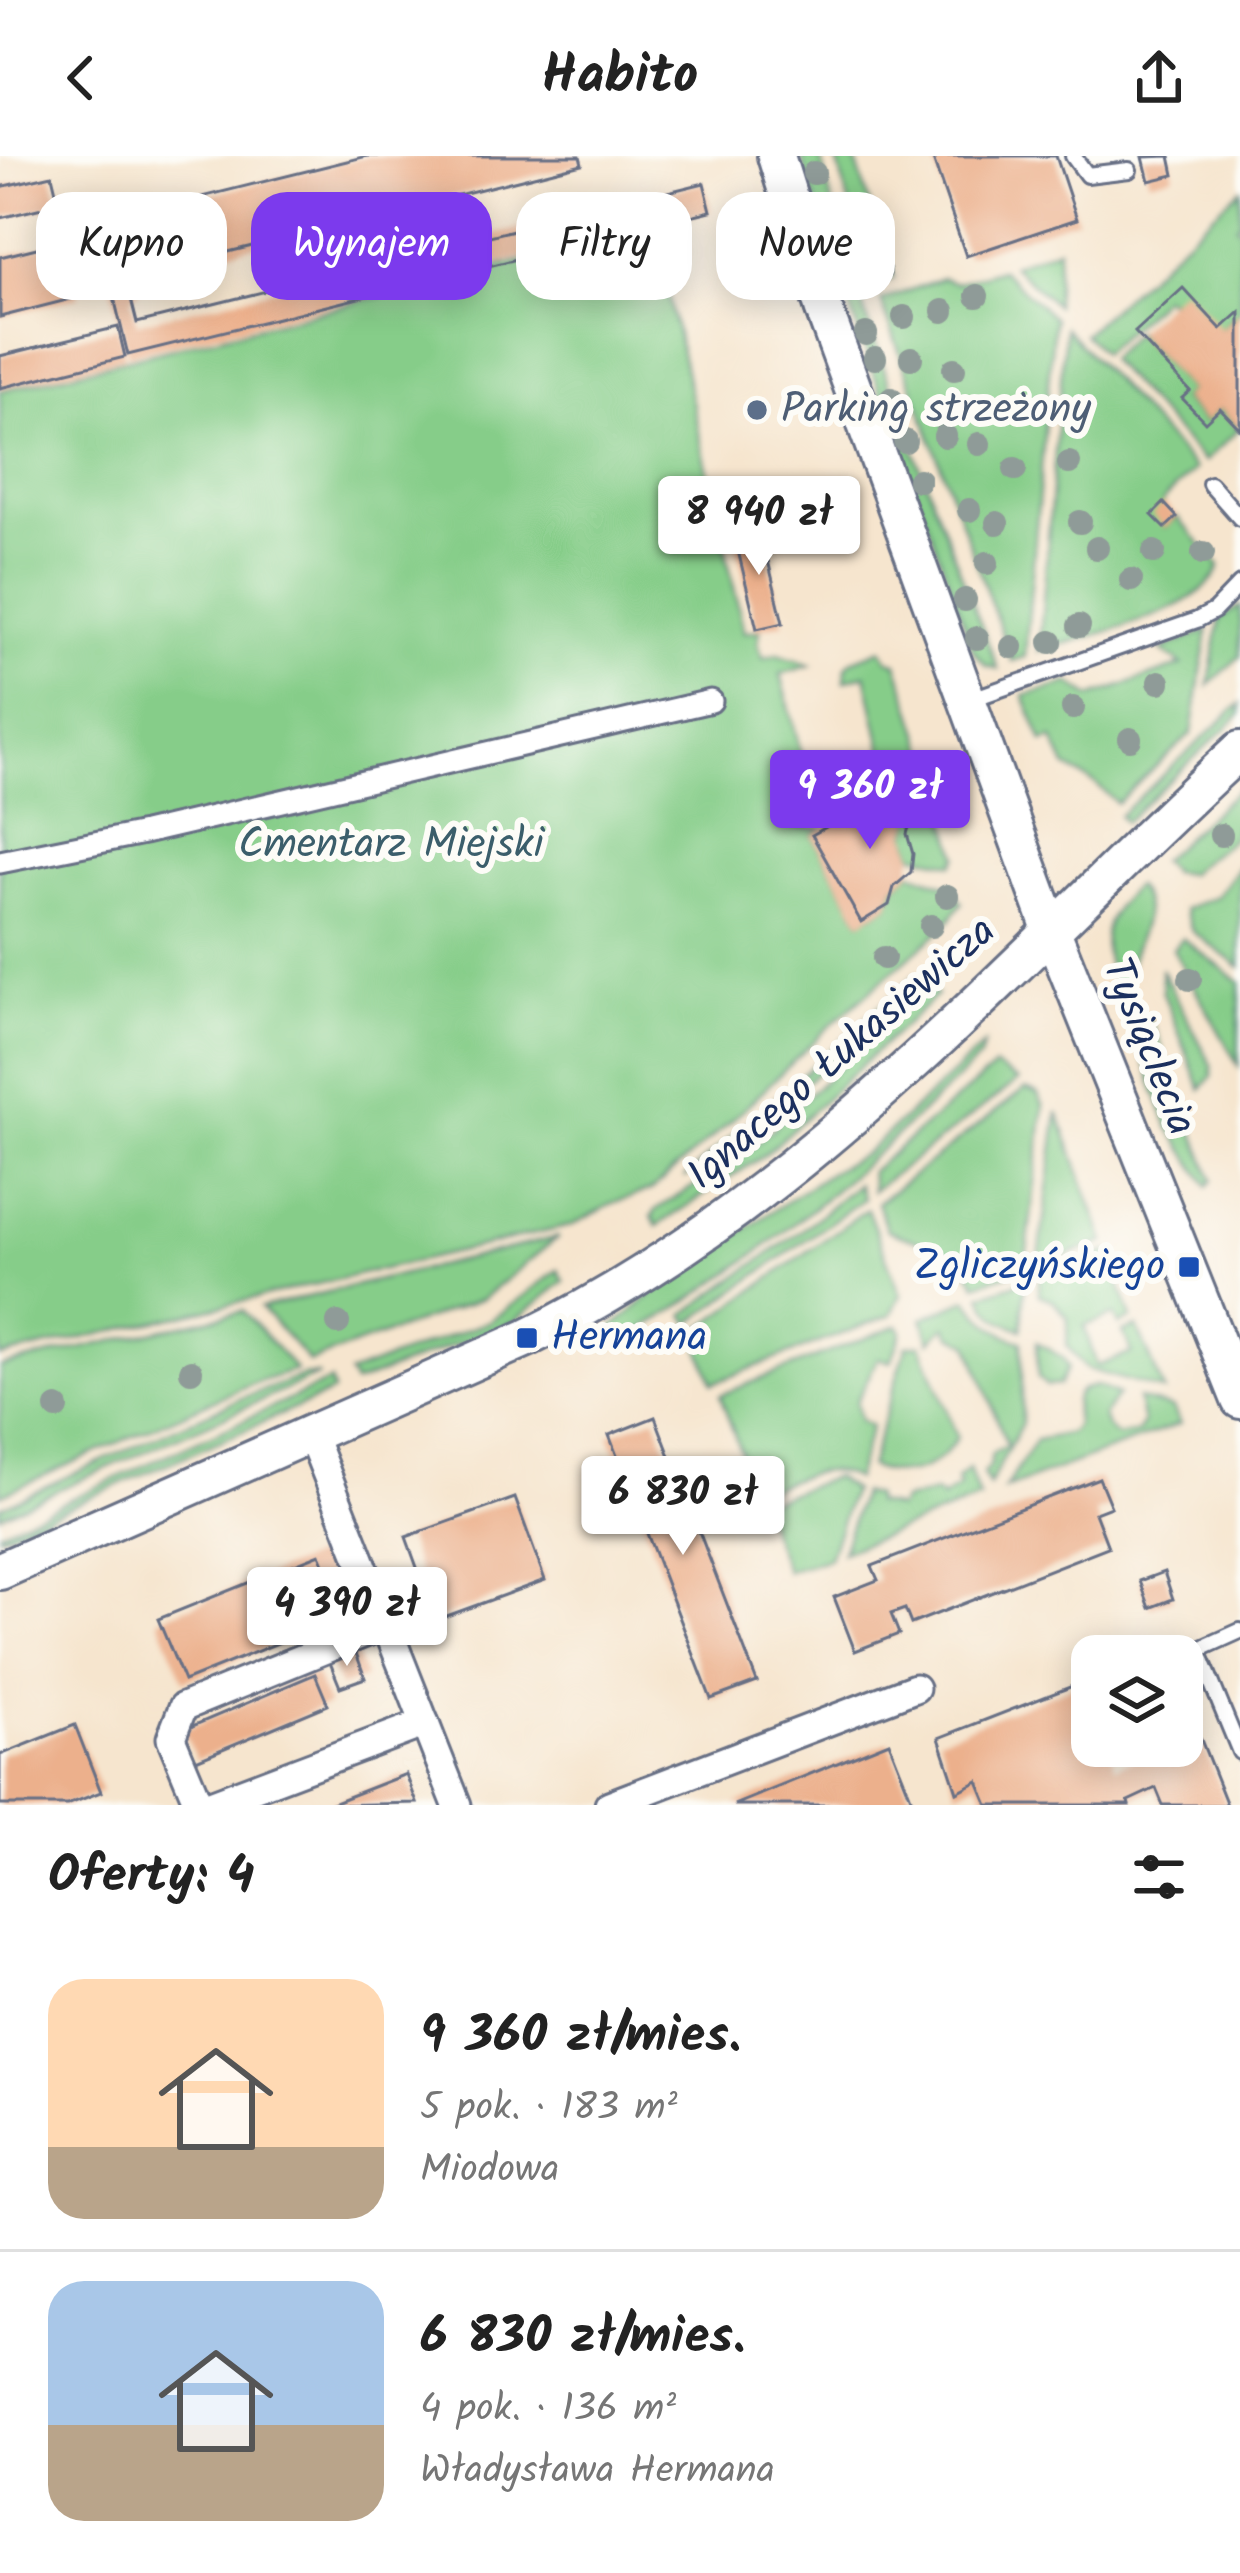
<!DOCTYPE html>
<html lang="pl">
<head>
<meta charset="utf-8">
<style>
  body { margin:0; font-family:Kalam,sans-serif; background:#f2f2f2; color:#222; height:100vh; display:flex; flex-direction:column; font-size:45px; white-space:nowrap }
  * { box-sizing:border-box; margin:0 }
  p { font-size:39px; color:#767676 }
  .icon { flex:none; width:66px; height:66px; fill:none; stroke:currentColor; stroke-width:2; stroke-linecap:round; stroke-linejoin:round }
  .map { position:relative; height:1649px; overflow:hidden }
  .details { display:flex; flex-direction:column; background:#fff; flex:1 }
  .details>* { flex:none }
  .top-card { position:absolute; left:36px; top:36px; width:1170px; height:108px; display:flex; gap:24px }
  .fabs { position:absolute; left:1071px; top:1479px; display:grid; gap:24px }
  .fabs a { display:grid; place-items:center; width:132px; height:132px; border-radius:24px; background:#fff; box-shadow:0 6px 30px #0003; font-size:60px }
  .price { position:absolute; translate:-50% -102px; padding:0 27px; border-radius:12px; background:#fff; color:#222; font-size:39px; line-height:78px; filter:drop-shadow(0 3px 6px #0008) }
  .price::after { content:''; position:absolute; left:50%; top:72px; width:36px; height:27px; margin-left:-18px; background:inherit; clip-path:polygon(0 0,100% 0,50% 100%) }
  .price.active { background:#7c3aed; color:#fff }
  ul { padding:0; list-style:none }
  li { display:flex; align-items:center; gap:36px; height:300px; padding:0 48px }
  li+li { border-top:3px solid #e0e0e0 }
  li span { display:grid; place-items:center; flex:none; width:336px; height:240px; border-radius:36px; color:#555 }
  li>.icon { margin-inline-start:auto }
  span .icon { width:144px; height:144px; fill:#fffc; stroke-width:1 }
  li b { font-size:51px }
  h2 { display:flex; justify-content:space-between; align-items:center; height:144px; padding:0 48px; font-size:51px }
  .pill { padding:0 42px; border-radius:36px; background:#fff; box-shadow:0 6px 30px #0003; font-size:42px; line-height:108px }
  .pill.active { background:#7c3aed; color:#fff }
  header { display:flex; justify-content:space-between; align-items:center; height:156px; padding:0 48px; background:#fff; font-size:54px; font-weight:700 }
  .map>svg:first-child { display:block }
  .green { fill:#86cd89; stroke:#507e74; stroke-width:3 }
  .building { fill:#ecb08c }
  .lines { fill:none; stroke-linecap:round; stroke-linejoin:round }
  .service-casing { stroke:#686f85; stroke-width:20 }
  .pedestrian-casing { stroke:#686f85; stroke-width:27 }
  .minor-casing { stroke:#686f85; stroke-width:33 }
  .tertiary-casing { stroke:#686f85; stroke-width:42 }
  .service { stroke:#fff; stroke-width:14 }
  .pedestrian { stroke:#fff; stroke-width:21 }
  .minor { stroke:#fff; stroke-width:27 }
  .tertiary { stroke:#fff; stroke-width:36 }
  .tree { fill:#8f9b98 }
  .service-dot { fill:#5c6f8a; stroke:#fdfcf7; stroke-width:4.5 }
  .transit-dot { fill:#1a4fb4; stroke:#fdfcf7; stroke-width:4.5 }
  .labels { text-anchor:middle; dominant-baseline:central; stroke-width:12; stroke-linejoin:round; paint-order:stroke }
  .service-label { font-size:42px; fill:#4e5e75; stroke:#fdfcf7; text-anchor:start }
  .park-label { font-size:42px; fill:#3b5e6b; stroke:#fdfcf7 }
  .street-label { font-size:42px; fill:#1b2f5e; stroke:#fdfcf7 }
  .transit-label { font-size:42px; fill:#164399; stroke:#fdfcf7; text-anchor:end }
</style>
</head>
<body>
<header><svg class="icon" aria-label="back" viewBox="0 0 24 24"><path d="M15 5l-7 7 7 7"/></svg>Habito<svg class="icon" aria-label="share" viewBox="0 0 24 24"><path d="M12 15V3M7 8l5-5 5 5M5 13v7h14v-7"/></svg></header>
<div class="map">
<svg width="1240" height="1649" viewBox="0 0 1240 1649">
  <rect width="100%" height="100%" fill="#fdfcf7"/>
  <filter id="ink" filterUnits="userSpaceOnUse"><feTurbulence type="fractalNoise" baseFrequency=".00833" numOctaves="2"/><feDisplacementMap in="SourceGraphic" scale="24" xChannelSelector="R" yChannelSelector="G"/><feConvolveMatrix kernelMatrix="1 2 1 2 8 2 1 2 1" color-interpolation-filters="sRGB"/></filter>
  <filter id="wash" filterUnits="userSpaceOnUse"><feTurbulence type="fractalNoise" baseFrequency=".004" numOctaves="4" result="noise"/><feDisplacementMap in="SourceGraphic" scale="48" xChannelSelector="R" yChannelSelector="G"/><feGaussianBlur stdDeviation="2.7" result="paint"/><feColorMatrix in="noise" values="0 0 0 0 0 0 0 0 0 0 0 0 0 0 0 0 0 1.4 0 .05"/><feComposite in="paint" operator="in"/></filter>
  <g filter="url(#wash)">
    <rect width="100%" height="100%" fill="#f6e5ce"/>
    <g class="green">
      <path d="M 801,0 L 820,0 C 861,170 935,349 998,513 L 986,509 L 974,496 L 844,134 Z"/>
      <polygon points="836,0 854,0 894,122 876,129 862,94"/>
      <polygon points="1240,33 1240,65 1236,69 1240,74 1240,156 1221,173 1163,141 1102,197 1084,178"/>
      <polygon points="653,72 744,476 760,474 758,488 763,502 778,498 811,509 781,518 808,625 832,621 822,636 789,656 792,671 822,673 812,679 861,765 889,749 894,731 911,716 952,731 962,747 943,772 835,865 727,969 651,1034 616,1046 570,1070 0,1201 0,235"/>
      <polygon points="1058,92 1055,149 1012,109"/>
      <polygon points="1000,113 1054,162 1025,501 1012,505 881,145 942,122 956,127"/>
      <path d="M 1065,172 L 1195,313 L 1163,345 L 1165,371 L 1177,361 L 1220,410 C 1206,457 1083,481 1039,495 Z"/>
      <polygon points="1135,176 1190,235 1182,243 1204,266 1220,252 1239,273 1204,306 1108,203"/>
      <polygon points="1240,450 1240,500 1209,529 1220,463"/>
      <polygon points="1208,474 1192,577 1117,647 1096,628 1066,611 1053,583 1043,586 1024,540 1070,527 1091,541 1182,509 1161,494"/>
      <polygon points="882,493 888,503 897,507 929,604 871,641 866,623 888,618 866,518 845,525 846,511 851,505"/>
      <polygon points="1240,548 1240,559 1125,666 1119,660"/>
      <polygon points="927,617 932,620 958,699 953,708 913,698 907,678 913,657 898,631"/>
      <path d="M 1240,632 C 1240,701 1231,676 1188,718 L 1172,716 L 1160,705 Z"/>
      <polygon points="1240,709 1240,811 1192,775 1184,753 1217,740"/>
      <path d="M 1135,730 C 1161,760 1128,787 1128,822 L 1117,834 C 1098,787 1098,766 1135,730 Z"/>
      <polygon points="1182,782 1240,826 1238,909 1173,793"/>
      <polygon points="1161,813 1212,909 1212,921 1201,933 1163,837"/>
      <path d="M 917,818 C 847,893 769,964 684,1022 Z"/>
      <polygon points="926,829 937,839 763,1000 657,1070 652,1060 657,1053 744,999"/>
      <polygon points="1140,863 1150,865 1155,874 1213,1024 1208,1030 1169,971 1130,867"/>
      <path d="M 983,890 L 980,902 C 865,1009 749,1119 608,1192 L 595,1187 L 661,1130 L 829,1017 L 866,997 Z"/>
      <polygon points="995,911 1018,925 872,1035 870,1016"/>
      <polygon points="1025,933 1037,937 1044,950 1025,1113 977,1128 960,1100 887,1074 877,1047"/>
      <polygon points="1058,956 1105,1086 1038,1110"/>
      <polygon points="857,1028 863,1043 690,1167 685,1158 800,1076"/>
      <polygon points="867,1053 901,1139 891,1159 713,1227 694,1177"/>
      <polygon points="558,1081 482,1143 309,1206 261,1152"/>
      <polygon points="1108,1095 1132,1162 1119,1169 1114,1159 1084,1170 1097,1210 1132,1197 1123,1176 1137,1171 1164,1235 1086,1213 1067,1190 1068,1162 1053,1144 1039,1139 1039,1120"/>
      <polygon points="558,1114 564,1125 514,1166 354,1228 349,1218 490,1165"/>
      <path d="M 1025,1124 L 1022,1173 C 1001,1167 990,1160 982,1139 Z"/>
      <path d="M 967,1143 C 983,1163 997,1178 1022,1185 L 1022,1267 L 989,1330 L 983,1318 L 990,1309 L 992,1298 L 1007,1290 L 969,1187 L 951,1179 L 946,1170 L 930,1185 L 923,1162 Z"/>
      <polygon points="243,1155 296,1214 246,1230 0,1339 0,1211"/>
      <path d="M 898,1169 L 902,1176 L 891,1206 L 878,1202 L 856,1246 L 860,1264 L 871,1270 L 855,1323 C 824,1303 788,1326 756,1338 L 720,1239 Z"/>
      <polygon points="1037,1186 1063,1202 1068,1211 1059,1229 1047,1230 1038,1222"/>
      <path d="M 907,1189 L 921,1189 L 957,1281 C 937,1316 905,1324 869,1311 Z"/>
      <polygon points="319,1219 0,1359 0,1351 242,1242 303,1220"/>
      <polygon points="330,1225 333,1236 0,1380 0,1375"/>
      <path d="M 1097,1230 L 1118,1239 L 1103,1260 L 1107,1271 L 1117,1280 L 1137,1277 L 1143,1267 L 1138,1243 L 1173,1252 L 1180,1268 L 1005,1333 L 1036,1284 L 1070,1277 L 1076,1269 C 1074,1246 1070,1233 1097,1230 Z"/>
      <polygon points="969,1313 979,1343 842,1396 861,1337 874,1340 874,1347 898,1352 902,1345 936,1337 942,1343 960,1331 956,1324"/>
      <polygon points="834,1321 852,1334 829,1402 786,1415 760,1348"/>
    </g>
    <g id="blocks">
      <g class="building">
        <polygon points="367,0 580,0 582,8 136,119 140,134 131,143 137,167 704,27 711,55 128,199 103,96 128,90 121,61"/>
        <polygon points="932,0 1056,0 1077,63 966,100"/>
        <polygon points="1170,0 1174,19 1149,25 1143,1"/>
        <polygon points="52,19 59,48 0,62 0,31"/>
        <polygon points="65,85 79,141 0,161 0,101"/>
        <polygon points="1183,132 1221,173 1240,156 1240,273 1220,252 1205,266 1182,242 1190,235 1135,176"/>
        <polygon points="118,171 125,201 0,232 0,200"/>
        <polygon points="1164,347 1177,361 1165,372 1152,359"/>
        <polygon points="760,371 783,467 757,473 734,378"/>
        <polygon points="898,631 913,657 907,678 913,698 911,716 894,731 889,749 861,766 812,679"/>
        <polygon points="655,1261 757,1526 711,1543 609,1279"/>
        <polygon points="1099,1322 1111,1351 1095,1357 1108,1391 911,1468 905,1453 891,1458 899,1478 855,1495 834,1441 878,1424 872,1410"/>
        <polygon points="515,1342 545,1424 436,1464 406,1381"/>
        <polygon points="320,1398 345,1460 184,1525 158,1463"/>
        <polygon points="1164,1416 1173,1443 1150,1452 1140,1425"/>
        <polygon points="355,1494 365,1522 340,1531 329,1504"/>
        <polygon points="315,1518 328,1549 196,1604 183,1574"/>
        <polygon points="1083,1526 1092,1549 1092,1590 1108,1590 1116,1611 1143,1599 1139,1590 1182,1590 1182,1536 1227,1649 1163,1649 1156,1632 1128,1645 1129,1649 988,1649 978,1625 957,1636 939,1582"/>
        <polygon points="75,1569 101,1636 67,1649 0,1649 0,1599"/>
        <polygon points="889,1586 914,1649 734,1649"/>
        <polygon points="406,1618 417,1647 328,1649 327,1649"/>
      </g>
    </g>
  </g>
  <g filter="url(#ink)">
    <use href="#blocks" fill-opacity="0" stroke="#686f85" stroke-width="3"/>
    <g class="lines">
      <g class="service-casing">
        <g id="service">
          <polyline points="1073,0 1087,19 1129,14"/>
          <polyline points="1210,328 1240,362"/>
          <polyline points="972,543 1197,464 1214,455 1240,428"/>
          <polyline points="1240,1475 1198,1494 1240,1596"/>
        </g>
      </g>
      <g class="pedestrian-casing">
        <polyline id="pedestrian" points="0,706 144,677 711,545"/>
      </g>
      <g class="minor-casing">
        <g id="minor">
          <polyline points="311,1278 457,1649"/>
          <polyline points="199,1649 171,1582 183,1551 387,1468"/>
          <polyline points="208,1649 425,1567"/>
          <polyline points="609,1649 915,1532"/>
        </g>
      </g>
      <g class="tertiary-casing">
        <g id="tertiary">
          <polyline points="776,0 823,151 1051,773 1240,1244"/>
          <path d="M 0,1415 L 527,1182 C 807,1046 1015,801 1240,594"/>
        </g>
      </g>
      <use href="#service" class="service"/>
      <use href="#pedestrian" class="pedestrian"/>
      <use href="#minor" class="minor"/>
      <use href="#tertiary" class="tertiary"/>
    </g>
    <g class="tree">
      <circle cx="814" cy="17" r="12"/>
      <circle cx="839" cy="99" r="12"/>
      <circle cx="880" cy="116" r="12"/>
      <circle cx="851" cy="128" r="12"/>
      <circle cx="977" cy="140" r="12"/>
      <circle cx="943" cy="155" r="12"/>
      <circle cx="904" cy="161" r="12"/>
      <circle cx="866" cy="178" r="12"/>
      <circle cx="875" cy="202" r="12"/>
      <circle cx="911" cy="202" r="12"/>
      <circle cx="954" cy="213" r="12"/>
      <circle cx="891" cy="243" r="12"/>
      <circle cx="945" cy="280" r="12"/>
      <circle cx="905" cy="285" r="12"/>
      <circle cx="979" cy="288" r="12"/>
      <circle cx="1069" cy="307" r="12"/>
      <circle cx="1015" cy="313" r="12"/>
      <circle cx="919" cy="324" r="12"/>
      <circle cx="969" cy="354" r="12"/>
      <circle cx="1080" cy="366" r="12"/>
      <circle cx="997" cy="367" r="12"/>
      <circle cx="1097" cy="392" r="12"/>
      <circle cx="1154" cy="396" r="12"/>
      <circle cx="1203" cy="397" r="12"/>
      <circle cx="987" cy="407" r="12"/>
      <circle cx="1131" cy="424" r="12"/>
      <circle cx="965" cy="444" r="12"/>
      <circle cx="1079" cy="470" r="12"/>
      <circle cx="977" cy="482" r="12"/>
      <circle cx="1051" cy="486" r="12"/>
      <circle cx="1012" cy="491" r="12"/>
      <circle cx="1159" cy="526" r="12"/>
      <circle cx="1073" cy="552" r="12"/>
      <circle cx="1130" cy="583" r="12"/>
      <circle cx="1221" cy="679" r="12"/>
      <circle cx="947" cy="740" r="12"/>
      <circle cx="931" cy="770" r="12"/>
      <circle cx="884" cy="802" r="12"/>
      <circle cx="1190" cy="823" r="12"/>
      <circle cx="338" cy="1167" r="12"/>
      <circle cx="191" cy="1215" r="12"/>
      <circle cx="57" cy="1252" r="12"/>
    </g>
  </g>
  <circle class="service-dot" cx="757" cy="254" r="12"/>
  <g class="transit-dot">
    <rect x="1177" y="1099" width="24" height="24" rx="6"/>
    <rect x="515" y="1170" width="24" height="24" rx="6"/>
  </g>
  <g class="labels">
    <g class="service-label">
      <text x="781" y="254">Parking strzeżony</text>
    </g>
    <g class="park-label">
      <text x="391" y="689">Cmentarz Miejski</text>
    </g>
    <g class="street-label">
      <text transform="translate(1148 891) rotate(68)">Tysiąclecia</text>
      <text transform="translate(842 898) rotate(-41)">Ignacego Łukasiewicza</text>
    </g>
    <g class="transit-label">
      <text x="1165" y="1111">Zgliczyńskiego</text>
      <text x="551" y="1182" text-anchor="start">Hermana</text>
    </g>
  </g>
</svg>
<div class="fabs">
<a><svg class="icon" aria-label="layers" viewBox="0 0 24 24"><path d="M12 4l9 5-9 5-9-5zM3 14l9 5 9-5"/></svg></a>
</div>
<b class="price" style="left:759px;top:422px">8 940 zł</b>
<b class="price active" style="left:870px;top:696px">9 360 zł</b>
<b class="price" style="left:683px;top:1402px">6 830 zł</b>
<b class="price" style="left:347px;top:1513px">4 390 zł</b>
<div class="top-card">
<a class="pill">Kupno</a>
<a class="pill active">Wynajem</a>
<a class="pill">Filtry</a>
<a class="pill">Nowe</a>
</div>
</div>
<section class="details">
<h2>Oferty: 4<svg class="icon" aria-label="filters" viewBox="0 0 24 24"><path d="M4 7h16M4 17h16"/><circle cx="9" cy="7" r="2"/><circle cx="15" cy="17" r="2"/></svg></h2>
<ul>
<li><span style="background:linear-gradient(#ffd9b3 70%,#b9a48a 0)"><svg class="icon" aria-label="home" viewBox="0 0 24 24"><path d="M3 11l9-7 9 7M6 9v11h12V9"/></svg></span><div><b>9 360 zł/mies.</b><p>5 pok. · 183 m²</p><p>Miodowa</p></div></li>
<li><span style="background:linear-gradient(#a9c7e8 60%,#b9a48a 0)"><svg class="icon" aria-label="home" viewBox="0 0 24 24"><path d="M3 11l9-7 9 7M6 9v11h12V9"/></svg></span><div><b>6 830 zł/mies.</b><p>4 pok. · 136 m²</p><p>Władysława Hermana</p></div></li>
</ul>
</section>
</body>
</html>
